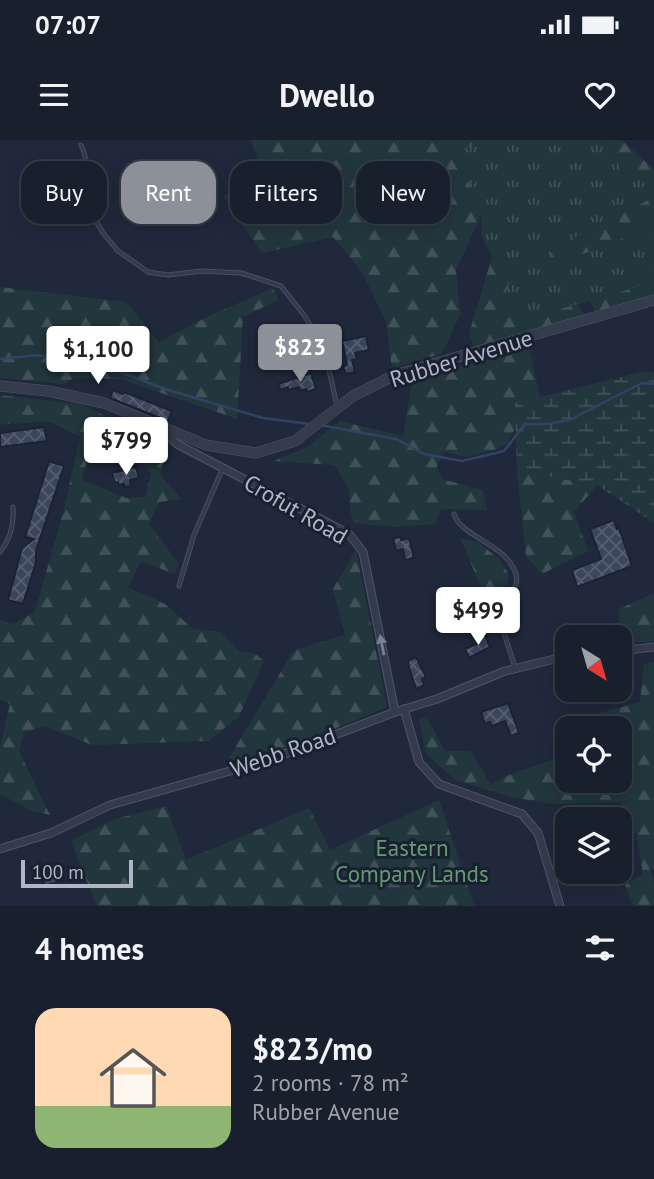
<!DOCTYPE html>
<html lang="en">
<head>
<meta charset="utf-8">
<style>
  body { margin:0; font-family:"PT Sans",sans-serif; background:#252c39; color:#f1f3f6; height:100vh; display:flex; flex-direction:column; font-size:26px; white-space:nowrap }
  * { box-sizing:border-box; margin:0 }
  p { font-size:23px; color:#9fa2aa }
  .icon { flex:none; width:38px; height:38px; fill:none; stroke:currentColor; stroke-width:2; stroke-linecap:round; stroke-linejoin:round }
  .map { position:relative; height:766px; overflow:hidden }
  .side { display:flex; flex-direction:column; background:#181f2d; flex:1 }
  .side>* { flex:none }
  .guide { position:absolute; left:21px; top:21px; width:612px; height:63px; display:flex; gap:14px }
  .needle { width:46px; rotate:143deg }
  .tools { position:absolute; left:555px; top:485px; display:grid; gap:14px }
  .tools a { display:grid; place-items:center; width:77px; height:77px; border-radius:14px; background:#181f2d; box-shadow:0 4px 18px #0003,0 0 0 2px #363d49; font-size:35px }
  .scale { position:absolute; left:21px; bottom:18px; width:112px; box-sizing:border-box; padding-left:7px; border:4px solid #aeb6c8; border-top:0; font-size:19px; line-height:24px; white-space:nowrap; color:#aeb6c8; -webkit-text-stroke:5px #192030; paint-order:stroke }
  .price { position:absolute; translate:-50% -60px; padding:0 16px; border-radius:7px; background:#fff; color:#222; font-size:23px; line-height:46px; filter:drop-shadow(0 2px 4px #0008) }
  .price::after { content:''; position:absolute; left:50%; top:42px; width:21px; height:16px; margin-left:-10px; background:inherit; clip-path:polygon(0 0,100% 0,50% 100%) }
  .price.active { background:#8c9099; color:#fff }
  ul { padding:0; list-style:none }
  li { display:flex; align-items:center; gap:21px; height:175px; padding:0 35px }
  li span { display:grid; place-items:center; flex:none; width:196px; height:140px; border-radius:21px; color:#555 }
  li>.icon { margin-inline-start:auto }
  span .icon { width:84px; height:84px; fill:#fffc; stroke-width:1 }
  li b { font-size:30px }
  h2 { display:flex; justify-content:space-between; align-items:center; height:84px; padding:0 35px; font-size:30px }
  .tag { padding:0 24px; border-radius:21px; background:#181f2d; box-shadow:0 4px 18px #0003,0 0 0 2px #363d49; font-size:24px; line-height:63px }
  .tag.active { background:#8c9099; color:#fff }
  .status { display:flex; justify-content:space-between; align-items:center; height:49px; padding:0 35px; background:#181f2d; direction:ltr }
  .status svg { height:19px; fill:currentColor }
  header { display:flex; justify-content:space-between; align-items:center; height:91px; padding:0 35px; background:#181f2d; font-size:32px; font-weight:600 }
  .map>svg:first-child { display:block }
  .grass { fill:url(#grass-tufts) }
  .forest { fill:url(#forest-firs); fill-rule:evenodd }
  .wetland { fill:url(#wetland-marsh) }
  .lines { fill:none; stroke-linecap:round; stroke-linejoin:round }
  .stream { stroke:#314265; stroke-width:2.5 }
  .building { fill:url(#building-cross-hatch); stroke:#1b2232; stroke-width:2 }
  .service-casing { stroke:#4e5667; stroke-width:5 }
  .minor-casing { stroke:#4e5667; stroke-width:9 }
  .tertiary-casing { stroke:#4e5667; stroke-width:11 }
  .service { stroke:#343b4c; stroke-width:3.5 }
  .minor { stroke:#343b4c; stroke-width:7 }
  .tertiary { stroke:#343b4c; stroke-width:10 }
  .oneway { fill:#777f90 }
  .labels { text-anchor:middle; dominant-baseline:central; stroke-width:6; stroke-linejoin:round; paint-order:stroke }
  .street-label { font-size:23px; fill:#aeb6c8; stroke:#192030 }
  .park-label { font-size:23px; fill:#639b75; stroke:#192030 }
</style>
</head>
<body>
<div class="status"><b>07:07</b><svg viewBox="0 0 49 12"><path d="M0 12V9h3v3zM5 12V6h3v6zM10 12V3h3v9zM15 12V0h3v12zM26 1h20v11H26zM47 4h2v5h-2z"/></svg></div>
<header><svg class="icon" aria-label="menu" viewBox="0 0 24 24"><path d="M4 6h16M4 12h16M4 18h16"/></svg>Dwello<svg class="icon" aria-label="heart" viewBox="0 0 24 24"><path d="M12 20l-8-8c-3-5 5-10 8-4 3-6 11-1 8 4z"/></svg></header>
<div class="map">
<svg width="654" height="766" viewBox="0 0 654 766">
  <defs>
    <pattern id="grass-tufts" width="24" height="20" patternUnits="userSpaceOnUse" patternTransform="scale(1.75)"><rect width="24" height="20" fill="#22373d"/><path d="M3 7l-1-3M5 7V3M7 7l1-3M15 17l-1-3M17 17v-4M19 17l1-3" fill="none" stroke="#405258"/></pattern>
    <pattern id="forest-firs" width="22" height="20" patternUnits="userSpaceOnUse" patternTransform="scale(1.75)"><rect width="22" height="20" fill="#22373d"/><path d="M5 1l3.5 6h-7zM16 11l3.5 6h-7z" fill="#405258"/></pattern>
    <pattern id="wetland-marsh" width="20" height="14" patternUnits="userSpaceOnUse" patternTransform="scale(1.75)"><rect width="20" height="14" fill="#22373d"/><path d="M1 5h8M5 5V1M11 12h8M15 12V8" fill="none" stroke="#405258"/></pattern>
    <pattern id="building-cross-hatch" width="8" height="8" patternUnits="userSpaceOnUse" patternTransform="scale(1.75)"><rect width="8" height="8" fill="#3b455c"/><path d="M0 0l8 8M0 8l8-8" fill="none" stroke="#555e72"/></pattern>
  </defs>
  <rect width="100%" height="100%" fill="#20293c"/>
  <polygon class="grass" points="482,0 602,0 607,4 628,43 641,37 652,58 594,89 556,106 622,98 654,82 654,141 595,160 530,176 510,163 505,151 514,129 492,117 482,96 481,75 464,30 464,8"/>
  <g class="forest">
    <polygon points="251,0 482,0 464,9 464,30 481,75 456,130 460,175 441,214 392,228 386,181 362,132 333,97 262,113 223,56 265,39"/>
    <path d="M 602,0 L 621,0 L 654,29 L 654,82 C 623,98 589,116 554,120 L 550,115 L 556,106 L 594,89 L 652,58 L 641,37 L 629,43 L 607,4 Z"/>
    <polygon points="492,117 515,129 506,151 510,163 530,175 577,165 586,176 473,206 469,194"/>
    <polygon points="654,141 654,156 596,172 590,162"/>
    <polygon points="0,147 126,162 159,202 209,176 273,148 278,160 243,177 237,279 120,239 74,238 64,244 0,238"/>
    <polygon points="529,208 540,257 515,263 516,287 507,303 498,309 466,317 444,312 437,327 442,339 483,350 487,370 441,369 435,384 394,387 354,383 350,370 349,348 334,325 273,321 306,308 340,281 403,296 413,239"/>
    <path d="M 0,255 L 79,264 L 135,289 C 92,297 93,299 82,340 L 126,358 L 145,357 L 151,334 L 137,317 L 116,310 L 114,303 C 137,302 148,294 165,313 L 160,335 L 182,359 L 159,362 L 149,384 L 179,424 L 174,434 L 141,421 L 128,447 L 165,464 L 193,489 L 220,492 L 239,511 L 254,513 L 264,521 L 239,576 L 209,601 L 92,605 L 45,586 L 24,592 L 19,611 L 50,675 L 32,671 L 0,654 L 0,608 L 10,564 L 0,559 L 0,480 L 13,484 L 35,472 L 64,369 L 80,297 L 51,282 L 0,284 Z"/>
    <polygon points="517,331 597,345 574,372 588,411 542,434 526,416"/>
    <polygon points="460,398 478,402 500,420 508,433 507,452 489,465"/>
    <polygon points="356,410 387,567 283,610 226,623 294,510 345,495 333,449"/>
    <polygon points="654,453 654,501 620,504 619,469"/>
    <path d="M 654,522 L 654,729 L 650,728 L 654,744 L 654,766 L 633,766 L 625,745 L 643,734 L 636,694 L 625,691 L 620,662 L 552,664 L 511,657 L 456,640 L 426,614 L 419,580 L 426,576 L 445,611 L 471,611 L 491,645 L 509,635 L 557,618 L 556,585 L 640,562 L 644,524 ZM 567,588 L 620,588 L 620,640 L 567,640 Z"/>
    <polygon points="439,660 474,766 97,766 71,701 115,679 166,666 186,720 309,668 330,710"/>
  </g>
  <polygon class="wetland" points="646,231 654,233 654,383 597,345 517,331 515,263"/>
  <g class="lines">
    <g class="stream">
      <polyline points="0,219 36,215 55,218 83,227 120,232 165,249 263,278 309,284"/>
      <polyline points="320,285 396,299 424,314 462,321 504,311 525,284 548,284 569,280 642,243 654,244"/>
    </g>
  </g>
  <g class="building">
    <polygon points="366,196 369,210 355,213 357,219 352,220 355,232 346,234 343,226 347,225 342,201"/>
    <polygon points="311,233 316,249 307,252 306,249 300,251 299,247 288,250 288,247 280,250 278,244"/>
    <polygon points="113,250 123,254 124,252 172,271 168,281 110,258"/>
    <polygon points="44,287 47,301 0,307 0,293"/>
    <polygon points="49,321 64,326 36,411 36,422 23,464 8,460 22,408 34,399 25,397"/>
    <polygon points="136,327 139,338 130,340 131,346 124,347 124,344 119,345 118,342 115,343 112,333"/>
    <polygon points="614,380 617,389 619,388 632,426 577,447 572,430 601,419 590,389"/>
    <polygon points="400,397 401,400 409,398 414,418 405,420 403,409 396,411 393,398"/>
    <polygon points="485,495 490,507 469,518 465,509 479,503 477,498"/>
    <polygon points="416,517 426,537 422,539 424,545 416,549 408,524 409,520"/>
    <polygon points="508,563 519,593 511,596 505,581 492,586 490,582 485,584 481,572"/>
    <polygon points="47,729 48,733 60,729 64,740 45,746 40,731"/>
  </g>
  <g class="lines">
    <g class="service-casing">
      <g id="service">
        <path d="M 81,5 C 90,24 85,30 76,46 L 103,93 L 118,111 L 148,132 L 168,135 L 202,131 L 241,133 L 281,146 L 304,175 L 324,207 L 337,266"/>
        <path d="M 454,374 C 461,396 499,402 513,427 C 525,449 505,454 501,470 C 498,482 512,515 515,528"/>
        <path d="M 0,412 C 10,400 14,383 13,367"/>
        <polyline points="179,446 194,395 222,330"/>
      </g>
    </g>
    <g class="minor-casing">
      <g id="minor">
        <polyline points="161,288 177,304 349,394 363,412 395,572"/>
        <polyline points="620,511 654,507"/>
        <polyline points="404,569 419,622 439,644 522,674 538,693 560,766"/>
        <polyline points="0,709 51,693 110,665 269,620 395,572 437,559 505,531 567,516"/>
      </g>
    </g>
    <g class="tertiary-casing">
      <polyline id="tertiary" points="0,246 48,251 104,263 206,305 256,313 295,301 353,256 395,235 654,160"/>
    </g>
    <use href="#service" class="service"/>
    <use href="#minor" class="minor"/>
    <use href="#tertiary" class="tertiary"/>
  </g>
  <defs><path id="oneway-solid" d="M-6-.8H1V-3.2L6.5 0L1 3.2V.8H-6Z" transform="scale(1.75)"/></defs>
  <use class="oneway" href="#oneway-solid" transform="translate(382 505) rotate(-101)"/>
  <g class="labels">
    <g class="street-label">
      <text transform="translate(461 218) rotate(-17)">Rubber Avenue</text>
      <text transform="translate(296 369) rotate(30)">Crofut Road</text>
      <text transform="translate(283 612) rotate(-19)">Webb Road</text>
    </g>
    <g class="park-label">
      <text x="412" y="707">Eastern<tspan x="412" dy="26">Company Lands</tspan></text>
    </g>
  </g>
</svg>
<div class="tools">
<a><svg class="needle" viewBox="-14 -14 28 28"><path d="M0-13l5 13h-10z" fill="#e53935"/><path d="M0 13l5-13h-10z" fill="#9fa2aa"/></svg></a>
<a><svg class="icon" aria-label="locate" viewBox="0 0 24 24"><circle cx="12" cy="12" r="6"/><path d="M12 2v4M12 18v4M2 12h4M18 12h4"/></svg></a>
<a><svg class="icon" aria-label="layers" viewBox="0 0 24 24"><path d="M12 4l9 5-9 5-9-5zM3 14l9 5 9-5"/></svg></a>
</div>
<div class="scale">100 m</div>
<b class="price active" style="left:300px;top:244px">$823</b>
<b class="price" style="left:98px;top:246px">$1,100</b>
<b class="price" style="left:126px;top:337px">$799</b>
<b class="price" style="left:478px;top:507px">$499</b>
<div class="guide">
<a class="tag">Buy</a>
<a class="tag active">Rent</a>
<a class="tag">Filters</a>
<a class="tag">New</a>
</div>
</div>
<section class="side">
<h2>4 homes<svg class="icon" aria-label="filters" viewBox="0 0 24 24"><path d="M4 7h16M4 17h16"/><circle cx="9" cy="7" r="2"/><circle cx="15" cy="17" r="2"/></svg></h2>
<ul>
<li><span style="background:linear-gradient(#ffd9b3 70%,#8fb573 0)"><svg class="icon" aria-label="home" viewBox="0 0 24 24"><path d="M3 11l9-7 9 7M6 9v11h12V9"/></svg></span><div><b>$823/mo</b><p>2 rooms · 78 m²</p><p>Rubber Avenue</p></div></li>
</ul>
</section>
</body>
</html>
